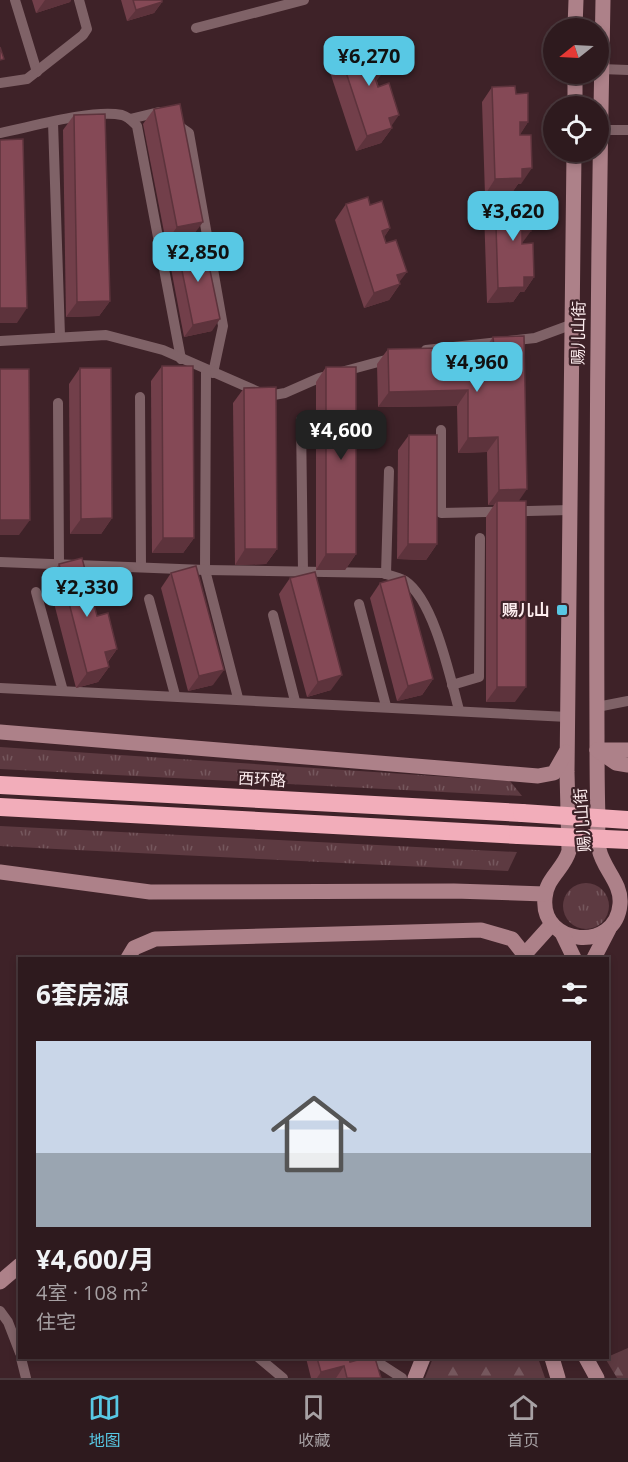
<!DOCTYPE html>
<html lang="zh">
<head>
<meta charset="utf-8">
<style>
  body { margin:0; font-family:"Open Sans","Noto Sans SC",sans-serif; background:#3a272b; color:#f1f3f6; height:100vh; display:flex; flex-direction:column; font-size:22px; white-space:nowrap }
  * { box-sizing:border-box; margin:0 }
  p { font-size:20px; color:#a7a1a4 }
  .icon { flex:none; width:33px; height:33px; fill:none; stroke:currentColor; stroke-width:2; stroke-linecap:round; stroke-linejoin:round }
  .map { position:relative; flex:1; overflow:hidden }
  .details { position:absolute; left:18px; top:957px; width:591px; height:402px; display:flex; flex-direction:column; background:#2e1a1e; border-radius:0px; box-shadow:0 3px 9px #0003,0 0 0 2px #49383c }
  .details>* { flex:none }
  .needle { width:39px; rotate:252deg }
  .buttons { position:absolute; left:543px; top:18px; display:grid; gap:12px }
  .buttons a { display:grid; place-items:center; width:66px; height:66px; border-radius:50%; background:#2e1a1e; box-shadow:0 3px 9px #0003,0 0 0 2px #49383c; font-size:30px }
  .price { position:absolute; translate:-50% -51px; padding:0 14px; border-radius:12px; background:#58c8e4; color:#111; font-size:20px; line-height:39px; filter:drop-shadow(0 2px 3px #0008) }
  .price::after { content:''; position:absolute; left:50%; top:36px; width:18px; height:14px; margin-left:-9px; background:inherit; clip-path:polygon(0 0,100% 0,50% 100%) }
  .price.current { background:#222; color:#fff }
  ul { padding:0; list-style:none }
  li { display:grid; align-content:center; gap:12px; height:318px; padding:0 18px }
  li+li { border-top:2px solid #49383c }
  li span { display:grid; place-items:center; height:186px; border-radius:0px; color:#555 }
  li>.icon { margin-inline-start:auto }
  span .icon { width:108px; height:108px; fill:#fffc; stroke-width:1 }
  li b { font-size:26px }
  h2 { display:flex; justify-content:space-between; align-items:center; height:72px; padding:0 18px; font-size:26px }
  .tabs { display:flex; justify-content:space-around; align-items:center; height:84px; border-top:2px solid #49383c; background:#2e1a1e; font-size:16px; color:#a7a1a4 }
  .tabs a { display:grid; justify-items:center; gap:3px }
  .tabs .current { color:#58c8e4 }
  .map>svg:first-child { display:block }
  .grass { fill:url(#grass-tufts) }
  .forest { fill:url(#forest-firs) }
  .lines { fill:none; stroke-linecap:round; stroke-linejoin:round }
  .street { stroke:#7f6267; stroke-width:10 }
  .secondary { stroke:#ad8189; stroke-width:15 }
  .highway { stroke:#f2adba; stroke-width:18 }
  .highway-bridge { stroke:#f2adba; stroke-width:18 }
  .wall { fill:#723f4a }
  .shaded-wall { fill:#5d333c }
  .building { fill:#854956; stroke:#5d333c; stroke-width:1.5 }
  .poi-dot { fill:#58c8e4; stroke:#3e2228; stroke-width:2 }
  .labels { text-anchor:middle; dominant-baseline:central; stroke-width:4.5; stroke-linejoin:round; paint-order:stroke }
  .street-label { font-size:16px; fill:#fdedef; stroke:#3e2228 }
  .poi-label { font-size:16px; font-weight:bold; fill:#fdedef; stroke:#3e2228; text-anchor:end }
</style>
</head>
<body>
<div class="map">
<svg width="628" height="1378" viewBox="0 0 628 1378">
  <defs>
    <pattern id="grass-tufts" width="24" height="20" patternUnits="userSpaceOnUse" patternTransform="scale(1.5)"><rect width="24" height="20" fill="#5d3a41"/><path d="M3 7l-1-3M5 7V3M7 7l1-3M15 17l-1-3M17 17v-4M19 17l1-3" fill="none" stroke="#75575d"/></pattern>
    <pattern id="forest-firs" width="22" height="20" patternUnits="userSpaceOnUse" patternTransform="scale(1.5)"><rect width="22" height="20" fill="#5d3a41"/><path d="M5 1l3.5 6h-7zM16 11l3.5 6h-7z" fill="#75575d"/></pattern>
  </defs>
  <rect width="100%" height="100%" fill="#3e2228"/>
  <g class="grass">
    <polygon points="0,747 510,781 522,796 0,769"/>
    <polygon points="0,826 517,852 508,871 56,849 0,846"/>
    <circle cx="586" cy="906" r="23"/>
  </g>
  <g class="forest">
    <polygon points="628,1348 628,1378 617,1378 605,1358"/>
    <polygon points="433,1358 538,1358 545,1378 425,1378"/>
  </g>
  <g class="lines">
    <g class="street">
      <polyline points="15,0 37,72"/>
      <polyline points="196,28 304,0"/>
      <polyline points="601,69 628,70"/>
      <polyline points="0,83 27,79 83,35 87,29 79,0"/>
      <polyline points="130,119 159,112 189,133 223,326 213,373"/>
      <polyline points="53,122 60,336"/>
      <polyline points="600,130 628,130"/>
      <path d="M 0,133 C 31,127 91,109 122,115 C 129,117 132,121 137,126 L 181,359"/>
      <polyline points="161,250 190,244"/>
      <polyline points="0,341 106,335 163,350 268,396 285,393 319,378 393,358"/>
      <polyline points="426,350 535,338 573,324"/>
      <polyline points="206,370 205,570 238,698"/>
      <polyline points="140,397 141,567"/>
      <polyline points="58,403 59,563"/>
      <polyline points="301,420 303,572"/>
      <polyline points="441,430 441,513 570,510"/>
      <path d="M 0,562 L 205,570 L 382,573 C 389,575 399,577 405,581 C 434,600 450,677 459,710"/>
      <polyline points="386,574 389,471"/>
      <polyline points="36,592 63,691"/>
      <polyline points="149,599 175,695"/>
      <polyline points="359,604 386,706"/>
      <polyline points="273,615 295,701"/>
      <polyline points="452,685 479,677 480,538"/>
      <polyline points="0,688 568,717"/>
      <polyline points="597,707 628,701"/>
      <polyline points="0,1311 8,1322 20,1353"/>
      <polyline points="21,1358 26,1378"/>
      <polyline points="259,1358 283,1378"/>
      <polyline points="371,1358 402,1378"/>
    </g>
    <g class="secondary">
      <polyline points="575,28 576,0"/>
      <polyline points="575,106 575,74"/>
      <path d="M 574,152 L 567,772 L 569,851 C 564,869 546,878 545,898 C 540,946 616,953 620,904 C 622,883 603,869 599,849 C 597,839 598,827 598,817 C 597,789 597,762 597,735 C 596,490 598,245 603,0"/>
      <polyline points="0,732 538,776 554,773 566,752"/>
      <polyline points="597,750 616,763 628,765"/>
      <polyline points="597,750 628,750"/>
      <polyline points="0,872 150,892 454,891 545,894"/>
      <polyline points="562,933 574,958"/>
      <polyline points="525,954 552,924"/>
      <polyline points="128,958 134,948 155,939 481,930 512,939 527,958"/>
      <polyline points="594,958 609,929"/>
      <polyline points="0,1282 20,1265"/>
      <polyline points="552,1358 558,1378"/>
      <polyline points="586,1358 597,1378"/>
      <polyline points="415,1378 423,1358"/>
    </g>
    <g class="highway">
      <polyline points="0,785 522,813"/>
      <polyline points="0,807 518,835"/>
    </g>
    <g class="highway-bridge">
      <polyline points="522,813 628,820"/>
      <polyline points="518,835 628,840"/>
    </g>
  </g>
  <g class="wall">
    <polygon points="32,0 71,0 70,2 36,13"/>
    <polygon points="121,0 162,0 162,2 154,13 127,21"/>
    <polygon points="338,48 363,48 377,81 392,128 381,143 356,151 327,63"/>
    <polygon points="492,87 516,94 528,122 520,134 521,184 518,184 511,194 485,195 482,102"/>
    <polygon points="154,109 192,237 166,242 143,124"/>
    <polygon points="74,115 110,301 99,316 66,317 63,130"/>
    <polygon points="495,195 518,202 522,243 534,277 524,292 520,292 513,302 487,303 484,210"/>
    <polygon points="346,204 370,205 390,228 384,237 400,284 389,300 364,308 335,220"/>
    <polygon points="177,246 212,331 184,337 169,258"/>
    <polygon points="493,337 519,501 515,702 486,702 486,517 494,505 488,505 487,452 458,453 457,406 378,407 377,364 388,349 486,347"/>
    <polygon points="162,366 194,538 183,553 152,553 151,381"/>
    <polygon points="326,367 356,554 345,570 316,570 316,382"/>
    <polygon points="80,368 112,518 101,534 70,534 69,384"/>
    <polygon points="244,388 277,549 266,564 235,565 233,403"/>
    <polygon points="409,435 437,544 426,560 397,559 398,450"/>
    <polygon points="59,564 97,616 117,649 108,662 109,667 98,682 76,688 48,580"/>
    <polygon points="171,573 213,685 188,691 161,588"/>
    <polygon points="290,578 331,690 307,697 279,594"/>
    <polygon points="380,583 433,679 422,695 397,701 370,598"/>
    <polygon points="306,1358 349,1358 350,1362 381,1378 311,1378"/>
  </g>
  <g class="shaded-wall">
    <polygon points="45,0 71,0 70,2 36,13"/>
    <polygon points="162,2 154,13 127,21 136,10"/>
    <polygon points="383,72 372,87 374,75"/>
    <polygon points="399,115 390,128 392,128 381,143 356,151 367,136 389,118"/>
    <polygon points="520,122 528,122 518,138"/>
    <polygon points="532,168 521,184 518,184 511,194 485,195 495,179 522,169"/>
    <polygon points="203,222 192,237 166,242 177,227"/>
    <polygon points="390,228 380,244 382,231"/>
    <polygon points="522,231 531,231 520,246"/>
    <polygon points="407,272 397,285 400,284 389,300 364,308 374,293 397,275"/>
    <polygon points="524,277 534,277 524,292 520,292 513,302 487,303 498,288"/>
    <polygon points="110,301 99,316 66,317 77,302"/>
    <polygon points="0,308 27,308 17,323 0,323"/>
    <polygon points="220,319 212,331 184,337 193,325"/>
    <polygon points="468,390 457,406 378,407 389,392"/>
    <polygon points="498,437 487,452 458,453 468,438"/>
    <polygon points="527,489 516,505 497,501 494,505 488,505 499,490"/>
    <polygon points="112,518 101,534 70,534 81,519"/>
    <polygon points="0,520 30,520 19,535 0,535"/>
    <polygon points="163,538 194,538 183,553 152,553"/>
    <polygon points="408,544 437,544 426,560 397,559"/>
    <polygon points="245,549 277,549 266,564 235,565"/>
    <polygon points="326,554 356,554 345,570 316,570"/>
    <polygon points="117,649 106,664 105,652"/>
    <polygon points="109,667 98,682 76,688 87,673"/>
    <polygon points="224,670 213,685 188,691 199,676"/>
    <polygon points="342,675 331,690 307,697 318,682"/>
    <polygon points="433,679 422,695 397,701 408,686"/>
    <polygon points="497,687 526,687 515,702 486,702"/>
    <polygon points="344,1366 336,1378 317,1378 321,1372"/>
  </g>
  <g class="building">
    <polygon points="133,0 162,0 162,2 136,10"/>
    <polygon points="360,40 363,48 374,44 383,72 374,75 378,87 389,83 399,115 389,118 392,128 367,136 338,48"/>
    <polygon points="0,47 4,59 0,60"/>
    <polygon points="515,86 516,94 528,93 528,122 520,122 520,135 531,135 532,168 522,169 522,178 495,179 492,87"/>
    <polygon points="180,104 203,222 177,227 154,109"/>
    <polygon points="105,114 110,301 77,302 74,115"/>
    <polygon points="23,139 27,308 0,308 0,140"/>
    <polygon points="518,194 518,202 530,202 531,231 522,231 522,244 533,243 534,277 524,277 524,287 498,288 495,195"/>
    <polygon points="368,197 370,205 382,201 390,228 382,231 386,243 396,240 407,272 397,275 400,284 374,293 346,204"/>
    <polygon points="204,241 220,319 193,325 177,246"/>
    <polygon points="524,336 527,489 499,490 498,437 468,438 468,390 389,392 388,349 494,347 493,337"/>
    <polygon points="162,366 193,366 194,538 163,538"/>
    <rect x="326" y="367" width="30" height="187"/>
    <polygon points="80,368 111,368 112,518 81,519"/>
    <polygon points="0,369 29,369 30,520 0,520"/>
    <polygon points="276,387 277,549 245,549 244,388"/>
    <polygon points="409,435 437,435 437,544 408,544"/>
    <rect x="497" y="501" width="29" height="186"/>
    <polygon points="82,558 97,616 108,613 117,649 105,652 109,667 87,673 59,564"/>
    <polygon points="196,566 224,670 199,676 171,573"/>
    <polygon points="315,572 342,675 318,682 290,578"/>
    <polygon points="405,576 433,679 408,686 380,583"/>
    <polygon points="317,1358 349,1358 350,1362 365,1358 375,1358 381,1378 347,1378 344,1366 321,1372"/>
  </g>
  <rect class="poi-dot" x="556" y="604" width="12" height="12" rx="3"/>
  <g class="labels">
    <g class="street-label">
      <text transform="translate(578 333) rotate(-89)">赐儿山街</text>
      <text transform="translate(262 779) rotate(3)">西环路</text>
      <text transform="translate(582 820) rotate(-94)">赐儿山街</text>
    </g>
    <g class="poi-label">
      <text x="550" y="610">赐儿山</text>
    </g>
  </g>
</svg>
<div class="buttons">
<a><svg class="needle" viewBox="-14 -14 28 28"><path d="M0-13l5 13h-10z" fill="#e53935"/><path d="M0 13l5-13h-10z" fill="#a7a1a4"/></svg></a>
<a><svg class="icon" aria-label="locate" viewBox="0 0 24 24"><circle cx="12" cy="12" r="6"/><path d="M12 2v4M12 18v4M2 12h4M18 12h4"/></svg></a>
</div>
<b class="price" style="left:369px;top:87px">¥6,270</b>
<b class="price" style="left:513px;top:242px">¥3,620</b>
<b class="price" style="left:198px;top:283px">¥2,850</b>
<b class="price" style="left:477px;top:393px">¥4,960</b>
<b class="price current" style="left:341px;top:461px">¥4,600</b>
<b class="price" style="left:87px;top:618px">¥2,330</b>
<section class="details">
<h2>6套房源<svg class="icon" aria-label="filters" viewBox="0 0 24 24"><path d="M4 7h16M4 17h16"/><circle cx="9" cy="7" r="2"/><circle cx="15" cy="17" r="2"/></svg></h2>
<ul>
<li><span style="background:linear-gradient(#c9d6e8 60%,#9aa5b1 0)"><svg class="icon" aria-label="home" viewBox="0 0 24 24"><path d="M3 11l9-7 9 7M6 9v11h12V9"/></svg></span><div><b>¥4,600/月</b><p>4室 · 108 m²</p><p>住宅</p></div></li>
</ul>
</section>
</div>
<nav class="tabs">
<a class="current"><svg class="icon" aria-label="map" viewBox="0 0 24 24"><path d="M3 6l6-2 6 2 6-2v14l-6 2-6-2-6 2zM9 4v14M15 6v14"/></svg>地图</a>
<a><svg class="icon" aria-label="saved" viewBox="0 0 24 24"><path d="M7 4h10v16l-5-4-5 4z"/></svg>收藏</a>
<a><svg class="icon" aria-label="home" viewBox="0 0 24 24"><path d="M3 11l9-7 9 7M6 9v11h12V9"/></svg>首页</a>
</nav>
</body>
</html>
